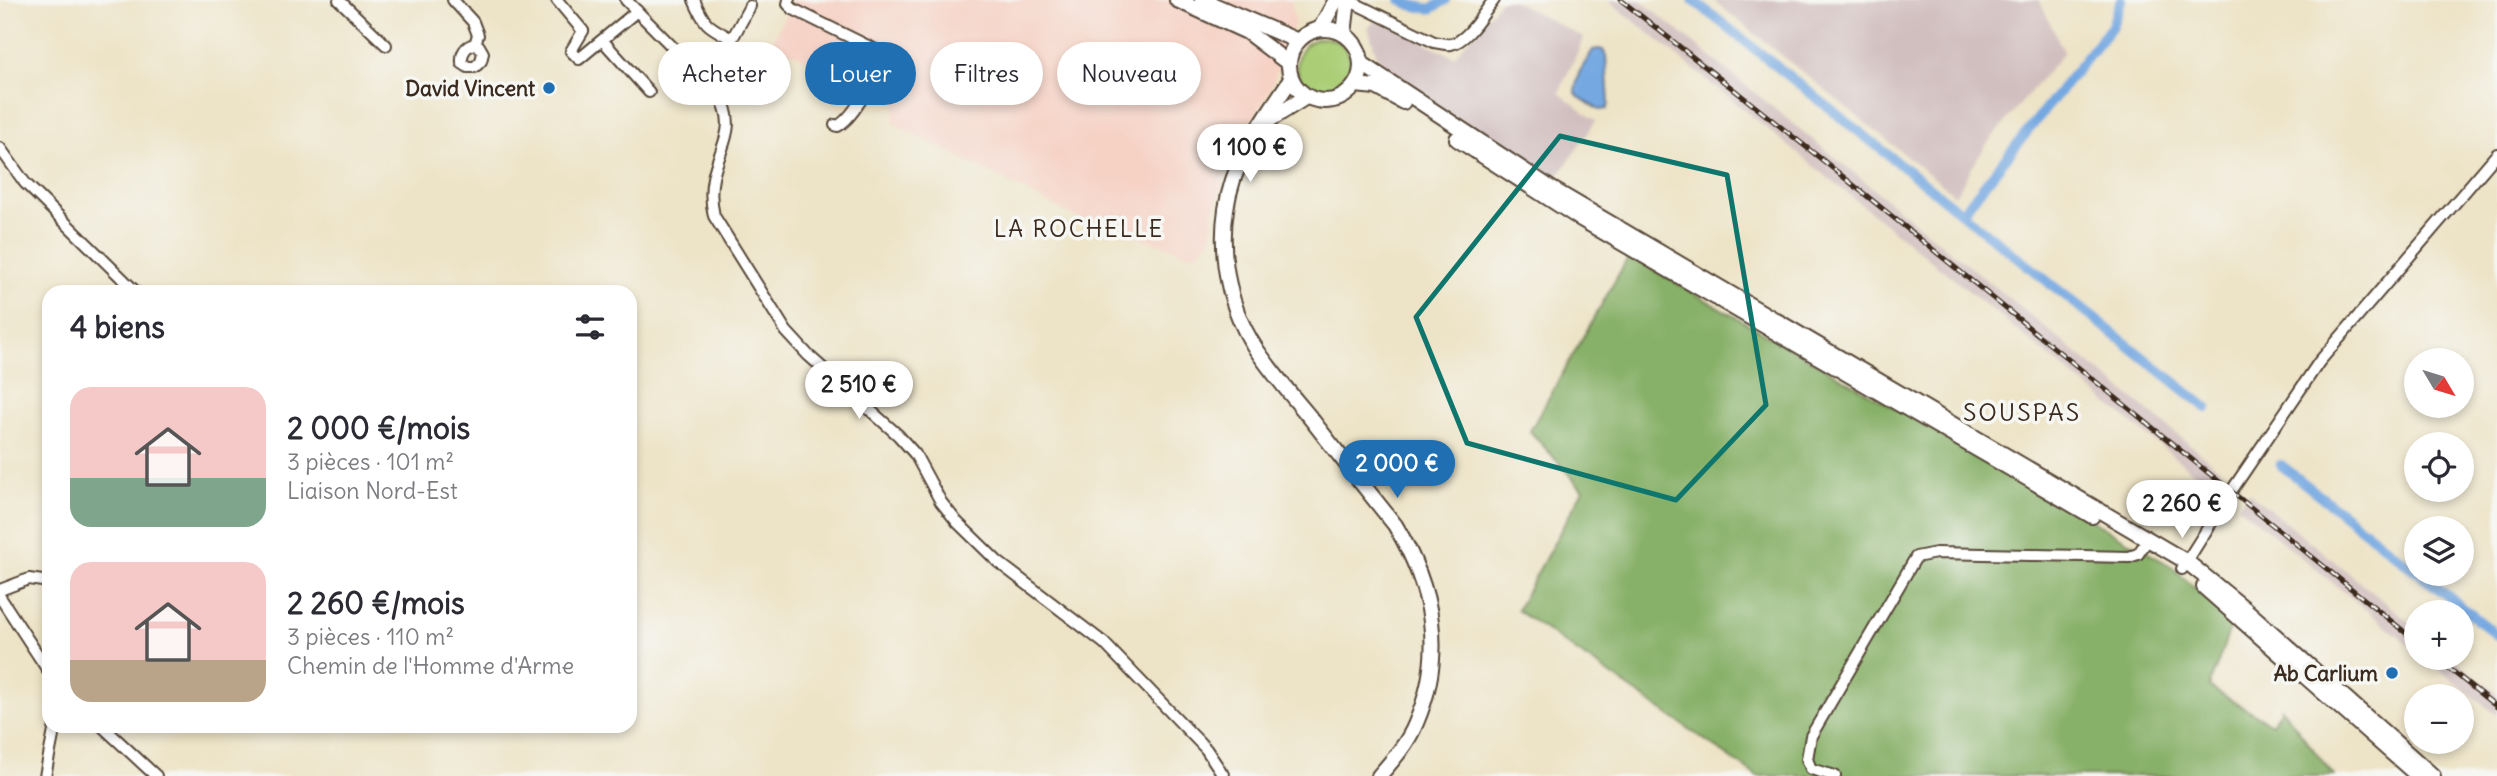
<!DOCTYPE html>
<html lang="fr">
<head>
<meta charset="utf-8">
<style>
  body { margin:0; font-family:Delius,sans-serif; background:#f7f7f7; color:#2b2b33; height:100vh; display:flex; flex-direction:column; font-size:26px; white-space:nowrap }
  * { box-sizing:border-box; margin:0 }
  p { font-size:23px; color:#7c7c81 }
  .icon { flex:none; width:38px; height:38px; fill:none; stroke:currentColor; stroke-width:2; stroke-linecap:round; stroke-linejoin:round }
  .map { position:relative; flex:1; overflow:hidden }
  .details { position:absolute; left:42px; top:285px; width:595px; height:448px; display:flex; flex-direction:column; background:#fff; border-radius:21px; box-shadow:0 4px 10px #0003 }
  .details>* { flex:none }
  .banner { position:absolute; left:658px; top:42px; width:665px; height:63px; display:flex; gap:14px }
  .needle { width:46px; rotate:128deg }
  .tools { position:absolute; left:2404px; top:348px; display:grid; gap:14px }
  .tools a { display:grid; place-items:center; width:70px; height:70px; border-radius:50%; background:#fff; box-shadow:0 4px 10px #0003; font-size:35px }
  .price { position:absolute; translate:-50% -60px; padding:0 16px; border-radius:24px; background:#fff; color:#222; font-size:23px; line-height:46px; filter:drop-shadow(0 2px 4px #0008) }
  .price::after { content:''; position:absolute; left:50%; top:42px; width:21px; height:16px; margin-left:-10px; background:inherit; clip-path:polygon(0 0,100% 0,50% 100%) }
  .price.active { background:#1f6fb2; color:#fff }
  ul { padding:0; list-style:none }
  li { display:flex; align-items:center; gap:21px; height:175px; padding:0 28px }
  li span { display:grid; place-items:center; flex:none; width:196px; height:140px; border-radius:21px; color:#555 }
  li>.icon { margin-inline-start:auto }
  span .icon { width:84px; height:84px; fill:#fffc; stroke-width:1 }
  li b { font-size:30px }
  h2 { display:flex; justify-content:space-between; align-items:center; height:84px; padding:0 28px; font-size:30px }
  .chip { padding:0 24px; border-radius:32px; background:#fff; box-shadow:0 4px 10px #0003; font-size:24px; line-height:63px }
  .chip.active { background:#1f6fb2; color:#fff }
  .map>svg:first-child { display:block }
  .built { fill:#f6d2c5 }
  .industrial { fill:#d1bfbf }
  .green { fill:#aacd76; stroke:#727c4a; stroke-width:2 }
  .forest { fill:#87b067; stroke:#616d42; stroke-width:2 }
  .water { fill:#75a8e1; stroke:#586980; stroke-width:2 }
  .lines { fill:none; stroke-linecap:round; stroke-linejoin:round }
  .canal { stroke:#75a8e1; stroke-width:10 }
  .minor-casing { stroke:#564637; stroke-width:14 }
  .major-casing { stroke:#564637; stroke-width:18 }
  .minor { stroke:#fff; stroke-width:10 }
  .major { stroke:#fff; stroke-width:14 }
  .rail-casing { stroke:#3b2a1e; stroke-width:5 }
  .rail { stroke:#f6f6f2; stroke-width:2.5; stroke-dasharray:8; stroke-linecap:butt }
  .marked { fill:none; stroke:#0f766e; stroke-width:5; stroke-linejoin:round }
  .poi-dot { fill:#1f6fb2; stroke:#f6f6f2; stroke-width:2.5 }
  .labels { text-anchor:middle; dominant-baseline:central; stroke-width:7; stroke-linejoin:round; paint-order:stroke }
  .poi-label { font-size:21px; font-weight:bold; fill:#3b2a1e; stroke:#f6f6f2; text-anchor:end }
  .neighbourhood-label { font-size:23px; letter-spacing:2px; fill:#3b2a1e; stroke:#f6f6f2 }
  .quarter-label { font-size:24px; letter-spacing:2px; fill:#3b2a1e; stroke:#f6f6f2 }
</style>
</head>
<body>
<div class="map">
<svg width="2497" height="776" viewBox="0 0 2497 776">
  <rect width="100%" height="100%" fill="#f6f6f2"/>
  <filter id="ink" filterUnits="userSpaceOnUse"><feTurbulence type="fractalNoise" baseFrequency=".0143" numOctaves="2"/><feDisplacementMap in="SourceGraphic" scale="14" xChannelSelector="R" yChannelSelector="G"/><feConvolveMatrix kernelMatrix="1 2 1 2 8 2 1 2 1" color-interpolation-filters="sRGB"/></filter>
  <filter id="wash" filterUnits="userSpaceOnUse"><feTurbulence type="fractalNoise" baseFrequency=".00686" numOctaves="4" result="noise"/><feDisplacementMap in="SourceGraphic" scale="28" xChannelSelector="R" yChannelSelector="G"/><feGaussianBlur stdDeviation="1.57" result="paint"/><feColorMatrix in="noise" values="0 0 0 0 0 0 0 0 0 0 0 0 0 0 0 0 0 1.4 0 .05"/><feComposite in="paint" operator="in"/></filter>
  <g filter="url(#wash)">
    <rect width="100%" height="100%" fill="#ede3c6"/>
    <polygon class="built" points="792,0 1291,0 1295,22 1270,90 1247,129 1227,171 1213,213 1212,236 1195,255 1076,217 893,123 897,93 858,85 772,43"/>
    <g class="industrial">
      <polygon points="1501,0 1512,0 1584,38 1559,93 1596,121 1553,184 1390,75 1377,56 1368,27 1375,21 1386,23 1454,57"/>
      <polygon points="1608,0 1640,0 2231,478 2220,494"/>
      <polygon points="1713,0 2039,0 2064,52 1986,145 1955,195"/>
      <polygon points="2248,492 2417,628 2417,651 2238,506"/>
      <polygon points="2425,658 2453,658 2497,693 2497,715"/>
    </g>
    <circle class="green" cx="1324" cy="65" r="27"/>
    <polygon class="forest" points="1629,256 2171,566 2232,623 2209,687 2272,724 2281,708 2334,776 1757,776 1517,610 1583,490 1530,431"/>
    <polygon class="water" points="1599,49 1603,50 1606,56 1609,104 1607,109 1599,110 1579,97 1575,91 1579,73 1593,50"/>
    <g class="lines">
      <g class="canal">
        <polyline points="1401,0 1411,5 1431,9 1446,0"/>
        <polyline points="1693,0 2207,408"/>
        <polyline points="1962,213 2112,26 2121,0"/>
        <polyline points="2281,465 2417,572"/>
        <polyline points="2420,574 2497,635"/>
      </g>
    </g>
  </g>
  <g filter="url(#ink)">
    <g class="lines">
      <g class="minor-casing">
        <g id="minor">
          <polyline points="339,0 386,45"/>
          <path d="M 453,0 L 473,22 L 478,35 L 475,44 L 479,46 L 483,53 L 481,61 L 475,67 L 468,67 L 462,63 C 461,53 465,46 475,44"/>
          <polyline points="557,0 583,31 571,51 579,59 637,11"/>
          <path d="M 626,0 L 719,94 C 739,129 720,144 713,178 C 710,192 711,203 714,216 L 786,331 L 808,355 L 898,435 L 915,454 L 941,502 L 957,522 L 998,562 L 1104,643 L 1206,749 L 1224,776"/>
          <path d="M 694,0 C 705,26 708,26 732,39 L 750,6"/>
          <path d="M 789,0 L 788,4 L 793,9 L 884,54 C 875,74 857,115 838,126 L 835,125"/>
          <path d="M 1348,0 L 1434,42 C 1440,43 1445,45 1451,44 C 1468,41 1483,13 1494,0"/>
          <polyline points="732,39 735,59"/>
          <polyline points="603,41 649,92"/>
          <polyline points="0,148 25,183 136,292"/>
          <polyline points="2182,569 2228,496 2319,362 2497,154"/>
          <polyline points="0,590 29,579 49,582"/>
          <polyline points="0,597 49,672"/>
          <polyline points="102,726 156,776"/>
          <polyline points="45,776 55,726"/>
          <polyline points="1835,776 1811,769 1807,759 1811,736 1916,557 1936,553 2129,557 2138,554 2149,538"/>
        </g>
      </g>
      <g class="major-casing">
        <g id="major">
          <polyline points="1177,0 1247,32 1288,63"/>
          <polyline points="1202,0 1298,41"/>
          <circle cx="1325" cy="65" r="36"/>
          <polyline points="1320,29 1336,0"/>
          <polyline points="1344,34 1348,0"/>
          <polyline points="1361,63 1552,189 2187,562 2245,609 2433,776"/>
          <path d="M 1291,79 C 1270,111 1246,143 1233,180 C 1215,235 1224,301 1256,349 C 1273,374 1293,397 1312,420 C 1339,455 1367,490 1395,525 C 1433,588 1446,653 1416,723 C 1408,743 1393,760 1379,776"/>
          <polyline points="1355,85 1376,87 1403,102"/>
          <polyline points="1263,124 1306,97"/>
          <polyline points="1457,139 1581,219 2092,516"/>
          <polyline points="2204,587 2418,776"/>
        </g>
      </g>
      <use href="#minor" class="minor"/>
      <use href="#major" class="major"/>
      <g class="rail-casing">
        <g id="rail">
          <polyline points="1621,0 1825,162 2417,642"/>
          <polyline points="2436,658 2497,707"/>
        </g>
      </g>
      <use href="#rail" class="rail"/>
    </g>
  </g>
  <path class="marked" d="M 1560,136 L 1727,175 L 1766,405 L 1676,500 L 1467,443 L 1416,317 Z"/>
  <g class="poi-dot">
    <circle cx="549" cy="88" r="7"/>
    <circle cx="2392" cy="673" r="7"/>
  </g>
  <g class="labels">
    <g class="poi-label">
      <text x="535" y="88">David Vincent</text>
      <text x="2378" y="673">Ab Carlium</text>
    </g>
    <g class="neighbourhood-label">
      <text x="1079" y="228">LA ROCHELLE</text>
    </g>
    <g class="quarter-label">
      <text x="2022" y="412">SOUSPAS</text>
    </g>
  </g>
</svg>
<div class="tools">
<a><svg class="needle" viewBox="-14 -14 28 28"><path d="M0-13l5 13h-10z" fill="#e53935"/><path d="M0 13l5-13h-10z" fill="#7c7c81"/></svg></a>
<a><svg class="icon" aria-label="locate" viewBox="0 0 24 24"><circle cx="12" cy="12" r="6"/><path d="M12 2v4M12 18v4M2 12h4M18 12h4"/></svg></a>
<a><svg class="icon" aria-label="layers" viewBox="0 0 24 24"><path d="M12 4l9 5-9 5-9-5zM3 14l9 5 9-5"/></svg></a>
<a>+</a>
<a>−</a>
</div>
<b class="price" style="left:1250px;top:184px">1 100 €</b>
<b class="price" style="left:859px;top:421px">2 510 €</b>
<b class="price active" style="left:1397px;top:500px">2 000 €</b>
<b class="price" style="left:2182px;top:540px">2 260 €</b>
<div class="banner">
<a class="chip">Acheter</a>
<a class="chip active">Louer</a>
<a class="chip">Filtres</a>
<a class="chip">Nouveau</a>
</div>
<section class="details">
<h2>4 biens<svg class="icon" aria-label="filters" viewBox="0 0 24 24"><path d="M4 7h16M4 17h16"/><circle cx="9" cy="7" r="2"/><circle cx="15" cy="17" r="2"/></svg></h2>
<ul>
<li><span style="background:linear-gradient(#f6c9c9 65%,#7fa58c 0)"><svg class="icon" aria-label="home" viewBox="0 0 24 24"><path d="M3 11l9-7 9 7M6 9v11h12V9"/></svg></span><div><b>2 000 €/mois</b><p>3 pièces · 101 m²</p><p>Liaison Nord-Est</p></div></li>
<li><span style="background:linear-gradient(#f6c9c9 70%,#b9a48a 0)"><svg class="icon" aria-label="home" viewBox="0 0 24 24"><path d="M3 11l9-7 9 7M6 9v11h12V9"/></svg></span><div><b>2 260 €/mois</b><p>3 pièces · 110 m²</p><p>Chemin de l'Homme d'Arme</p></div></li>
</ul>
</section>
</div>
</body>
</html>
